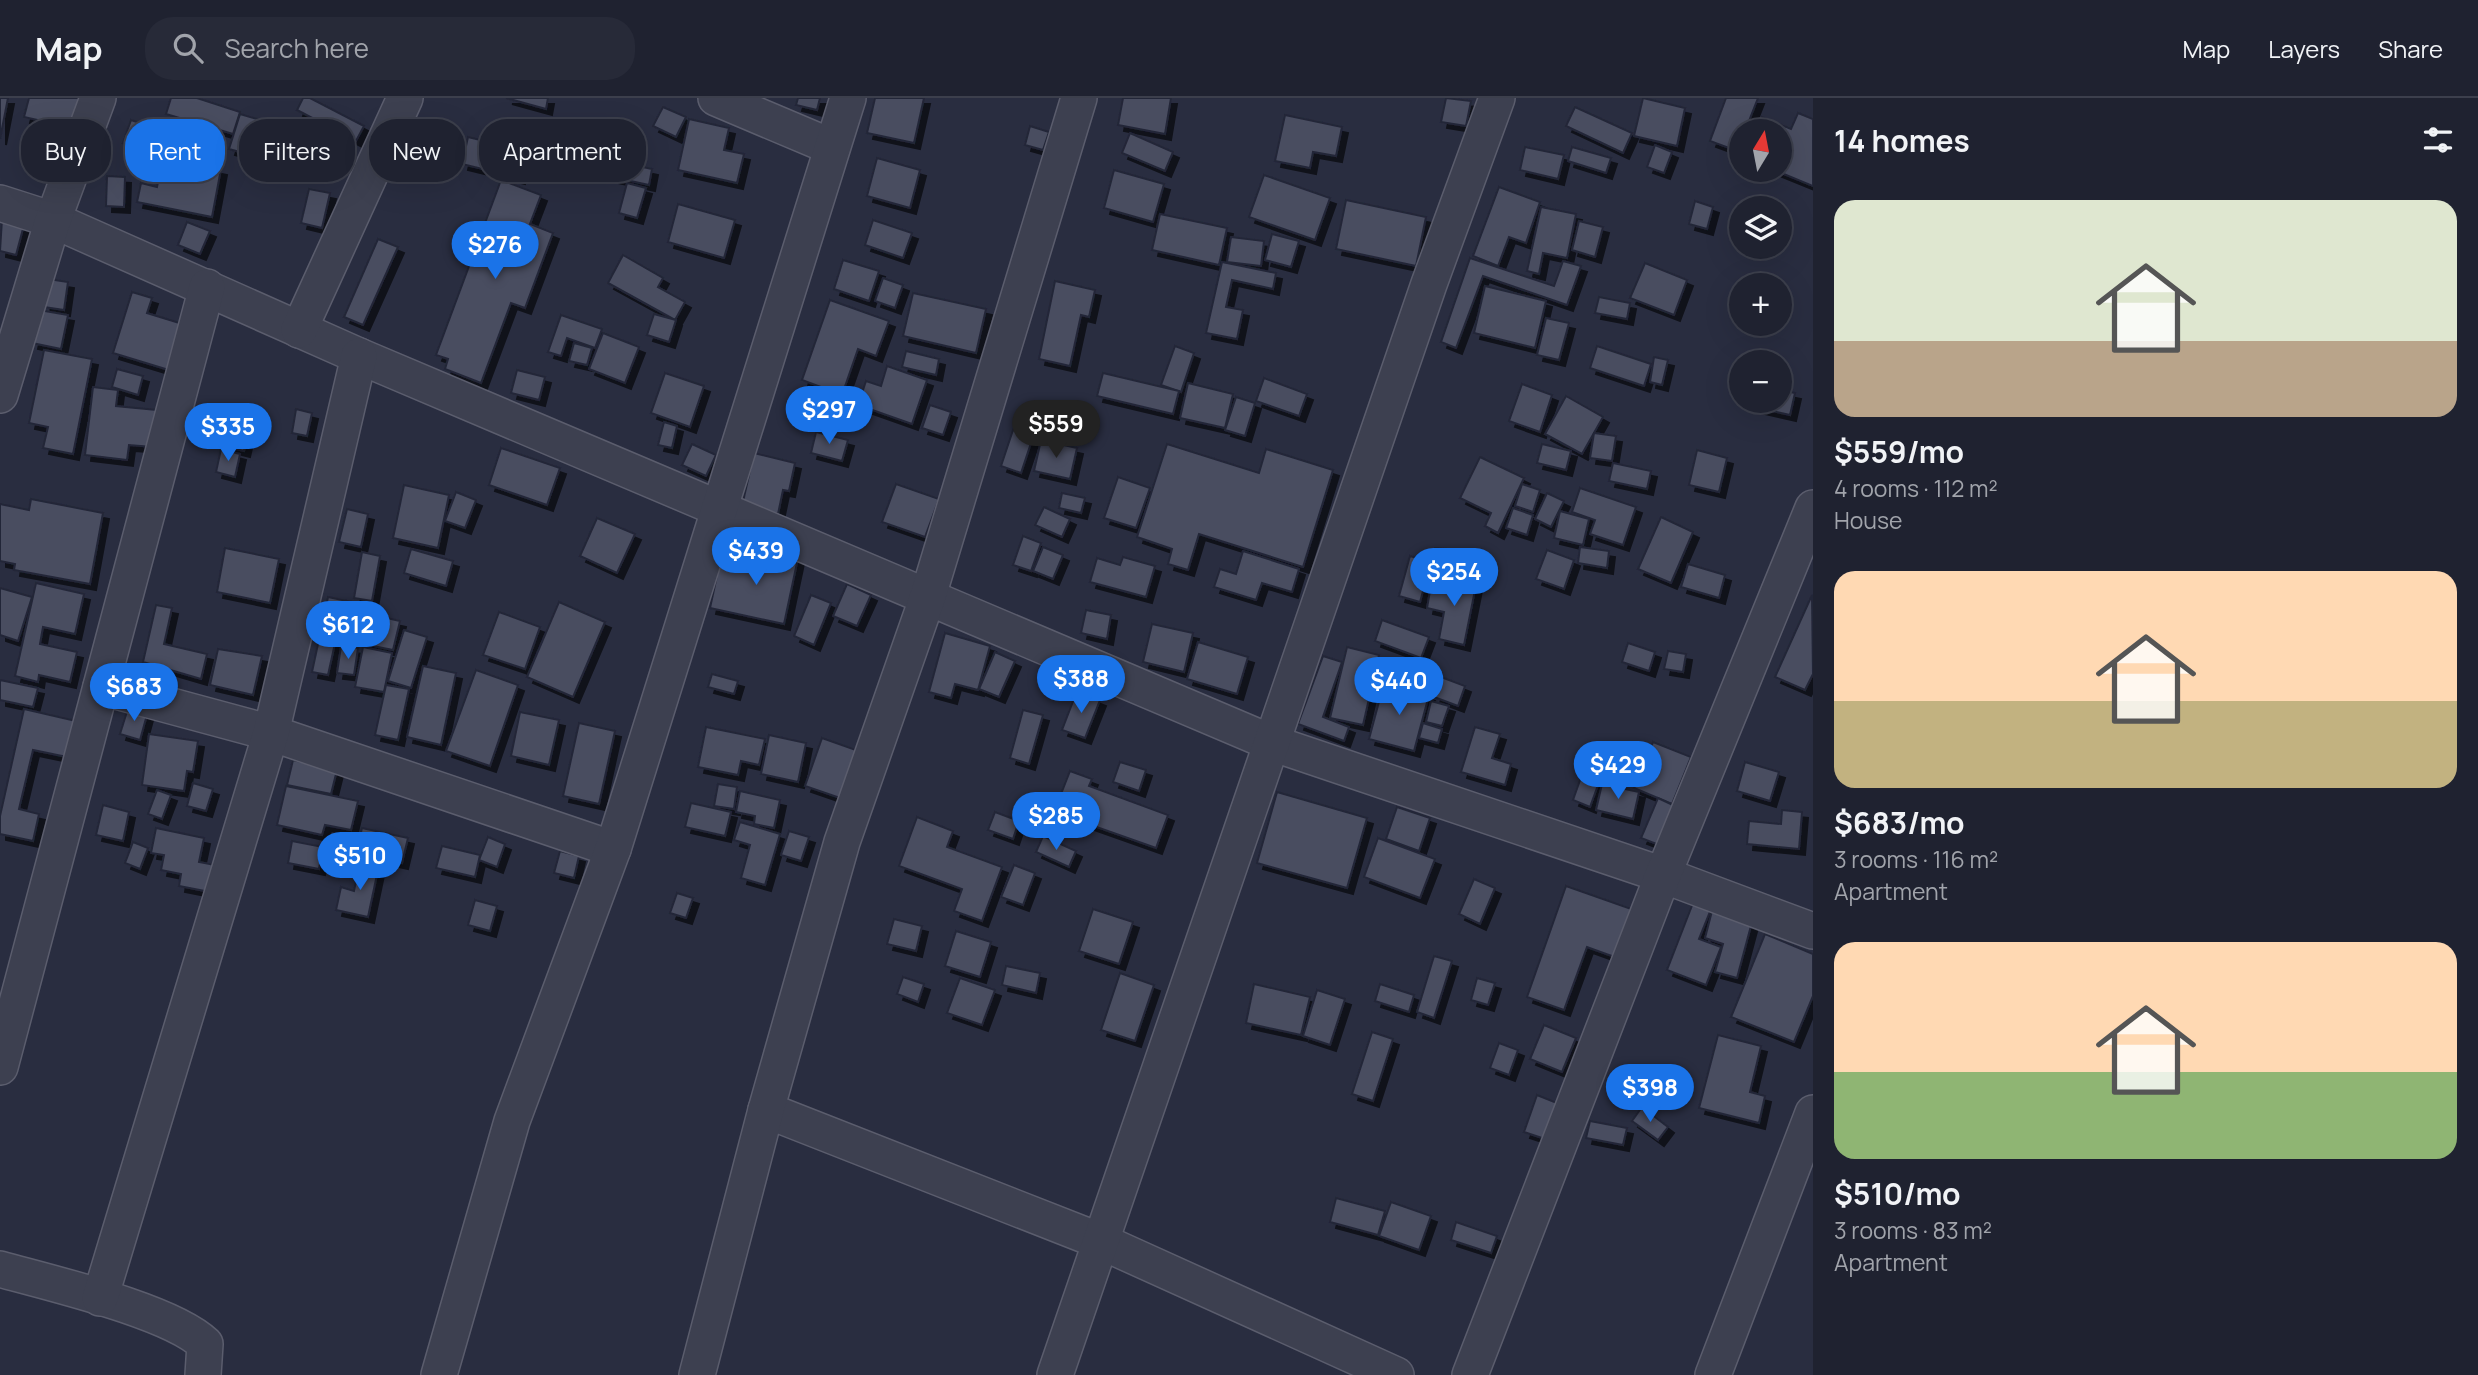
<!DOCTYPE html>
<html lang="en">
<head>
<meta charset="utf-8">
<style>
  body { margin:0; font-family:Manrope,sans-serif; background:#272a38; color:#f1f3f6; height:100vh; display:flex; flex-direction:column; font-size:26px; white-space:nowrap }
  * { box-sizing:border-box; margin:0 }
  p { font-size:23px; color:#a1a4ab }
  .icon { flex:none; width:38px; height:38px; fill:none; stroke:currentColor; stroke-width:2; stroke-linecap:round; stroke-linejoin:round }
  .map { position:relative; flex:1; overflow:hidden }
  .sheet { display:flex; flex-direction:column; background:#1f2230; width:665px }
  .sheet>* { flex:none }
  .banner { position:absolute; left:21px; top:21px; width:665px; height:63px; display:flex; gap:14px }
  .needle { width:46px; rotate:10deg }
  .fabs { position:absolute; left:1729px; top:21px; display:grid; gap:14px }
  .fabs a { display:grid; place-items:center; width:63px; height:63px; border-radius:50%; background:#1f2230; box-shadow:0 7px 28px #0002,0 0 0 2px #3c3f4c; font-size:35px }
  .price { position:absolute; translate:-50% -60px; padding:0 16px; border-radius:24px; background:#1a73e8; color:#fff; font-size:23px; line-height:46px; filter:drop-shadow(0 2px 4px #0008) }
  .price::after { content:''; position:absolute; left:50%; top:42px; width:21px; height:16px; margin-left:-10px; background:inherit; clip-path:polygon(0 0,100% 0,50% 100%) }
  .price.on { background:#222; color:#fff }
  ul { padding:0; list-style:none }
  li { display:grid; align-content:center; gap:14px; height:371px; padding:0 21px }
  li span { display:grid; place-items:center; height:217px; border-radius:21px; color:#555 }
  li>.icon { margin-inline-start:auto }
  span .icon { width:126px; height:126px; fill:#fffc; stroke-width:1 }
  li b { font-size:30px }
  h2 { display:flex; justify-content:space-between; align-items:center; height:84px; padding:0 21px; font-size:30px }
  .chip { padding:0 24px; border-radius:28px; background:#1f2230; box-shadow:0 7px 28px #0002,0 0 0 2px #3c3f4c; font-size:24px; line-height:63px }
  .chip.on { background:#1a73e8; color:#fff }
  header { display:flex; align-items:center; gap:42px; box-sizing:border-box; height:98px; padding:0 35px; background:#1f2230; border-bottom:2px solid #3c3f4c }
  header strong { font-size:33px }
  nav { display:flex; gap:38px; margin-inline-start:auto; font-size:24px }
  .search { width:490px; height:63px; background:#272a38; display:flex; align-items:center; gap:18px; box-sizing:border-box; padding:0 24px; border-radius:28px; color:#a1a4ab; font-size:26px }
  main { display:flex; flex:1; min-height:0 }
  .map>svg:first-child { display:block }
  .building { fill:#484d61; stroke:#242637; stroke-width:2; filter:url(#shadow) }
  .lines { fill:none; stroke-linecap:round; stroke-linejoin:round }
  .minor-casing { stroke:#5b5d6d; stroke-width:38 }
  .minor { stroke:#3d4050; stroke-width:35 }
</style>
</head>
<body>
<header>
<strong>Map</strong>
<div class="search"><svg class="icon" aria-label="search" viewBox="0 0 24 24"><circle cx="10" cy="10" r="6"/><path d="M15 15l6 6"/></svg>Search here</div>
<nav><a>Map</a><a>Layers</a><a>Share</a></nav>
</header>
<main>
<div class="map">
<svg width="1813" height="1277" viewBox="0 0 1813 1277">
  <defs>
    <filter id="shadow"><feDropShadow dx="6" dy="6" stdDeviation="0" flood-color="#0009"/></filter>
  </defs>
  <rect width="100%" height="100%" fill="#292d40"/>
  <g class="building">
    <polygon points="0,0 8,0 0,41"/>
    <polygon points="29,0 79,0 73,30 24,19"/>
    <polygon points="171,0 197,0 240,14 233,36 166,16"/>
    <polygon points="303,0 310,0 364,28 356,43 297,12"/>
    <polygon points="506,0 548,0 546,11"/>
    <polygon points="798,0 820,0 817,12 796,7"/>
    <polygon points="875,0 924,0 914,45 867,35"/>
    <polygon points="1123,0 1171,0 1165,36 1118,27"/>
    <polygon points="1446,0 1471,3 1466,28 1441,24"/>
    <polygon points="1643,0 1685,10 1677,48 1634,38"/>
    <polygon points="1726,0 1758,0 1745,33 1741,33 1737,53 1710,43"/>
    <polygon points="663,9 686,19 676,39 653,28"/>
    <polygon points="1575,9 1632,35 1623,55 1566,28"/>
    <polygon points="1798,15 1813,21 1813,88 1774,72 1780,72 1780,33 1756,33 1762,19 1791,31"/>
    <polygon points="240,16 257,21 247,56 229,51"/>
    <polygon points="1285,17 1342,29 1336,58 1313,54 1310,70 1275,63"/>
    <polygon points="689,21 729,30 724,52 744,56 737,85 678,72"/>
    <polygon points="131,22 171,35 163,58 123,45"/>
    <polygon points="1030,28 1049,34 1043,52 1025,47"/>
    <polygon points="47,30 69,39 57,69 35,61"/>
    <polygon points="1130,35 1173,54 1165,73 1122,55"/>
    <polygon points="468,39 525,53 519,80 462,66"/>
    <polygon points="1655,47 1672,54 1664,75 1647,69"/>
    <polygon points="1525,49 1564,57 1558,81 1520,72"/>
    <polygon points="1572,49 1611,60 1606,75 1568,63"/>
    <polygon points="163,59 221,71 212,119 137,104 141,85 157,89"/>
    <polygon points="877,60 920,72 910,110 867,98"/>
    <polygon points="615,63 652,71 649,87 612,79"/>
    <polygon points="1114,72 1164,86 1153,124 1104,110"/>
    <polygon points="1264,77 1330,100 1315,142 1249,119"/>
    <polygon points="107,78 125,79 124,109 106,108"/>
    <polygon points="501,82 541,97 530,126 553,135 525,210 511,205 481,285 445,271 448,261 436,257"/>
    <polygon points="627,85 646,90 637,120 619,115"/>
    <polygon points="1499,89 1540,104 1526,145 1509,139 1498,168 1473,158"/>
    <polygon points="309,91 330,95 322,130 301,125"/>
    <polygon points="1346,102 1426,119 1416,168 1336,151"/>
    <polygon points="1695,103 1713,109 1707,131 1689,126"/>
    <polygon points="678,106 735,122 724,160 668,144"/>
    <polygon points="1541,109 1576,116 1567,160 1543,155 1539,176 1527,173"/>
    <polygon points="1160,116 1227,130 1219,167 1152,152"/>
    <polygon points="2,121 24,127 16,157 0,153"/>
    <polygon points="873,122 912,135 903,160 865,147"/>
    <polygon points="1579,123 1603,129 1595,159 1572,152"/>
    <polygon points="187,124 210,133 200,156 178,147"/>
    <polygon points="1272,136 1299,143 1291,169 1265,162"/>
    <polygon points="1231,139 1264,143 1261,168 1227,164"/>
    <polygon points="378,141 398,149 363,227 344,219"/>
    <polygon points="623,157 663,180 658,189 685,204 675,222 608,185"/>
    <polygon points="1470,160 1554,188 1563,163 1581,168 1567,207 1483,178 1456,250 1441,244"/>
    <polygon points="843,162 879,173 869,203 834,191"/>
    <polygon points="1222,164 1276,175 1273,191 1232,182 1226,209 1243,212 1237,241 1206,235"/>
    <polygon points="1645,165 1687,182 1674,217 1630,200"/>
    <polygon points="883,180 903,187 895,210 875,203"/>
    <polygon points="48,181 68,184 64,212 44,209"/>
    <polygon points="1055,183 1095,192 1089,219 1081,217 1070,268 1039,261"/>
    <polygon points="1485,188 1546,203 1535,250 1474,235"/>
    <polygon points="132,194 152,200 147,215 186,227 172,273 113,255"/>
    <polygon points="913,195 986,211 976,255 903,238"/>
    <polygon points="1599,199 1630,205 1627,221 1595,215"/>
    <polygon points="830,202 889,223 876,258 858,251 842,297 802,282"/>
    <polygon points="39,212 68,217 61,251 32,245"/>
    <polygon points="654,216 676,222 669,244 647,237"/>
    <polygon points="561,217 602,231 595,250 567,240 561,258 548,254"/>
    <polygon points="1546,220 1569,225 1559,262 1537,257"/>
    <polygon points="603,235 639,249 625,285 589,271"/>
    <polygon points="574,245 592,250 587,267 569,263"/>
    <polygon points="1175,248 1194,255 1181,294 1161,287"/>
    <polygon points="1597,248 1651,266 1644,288 1590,270"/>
    <polygon points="44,252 92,261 73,356 43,350 48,329 29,325"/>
    <polygon points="906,253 939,261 936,277 902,269"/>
    <polygon points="1654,259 1668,262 1662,287 1650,284"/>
    <polygon points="887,268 927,282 912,326 858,307 866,283 881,288"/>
    <polygon points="117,271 143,278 138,297 112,289"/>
    <polygon points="517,272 545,279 539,302 511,295"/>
    <polygon points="665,275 704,288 690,329 651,315"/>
    <polygon points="1103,275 1179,293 1173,316 1097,298"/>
    <polygon points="1264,280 1307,296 1299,318 1256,303"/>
    <polygon points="1188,285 1233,296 1225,330 1180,320"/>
    <polygon points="1522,286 1552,297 1540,334 1509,323"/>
    <polygon points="93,289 118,292 116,308 157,312 153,349 129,347 127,362 85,357"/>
    <polygon points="1780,292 1795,295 1790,317 1750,308 1751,303 1780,303"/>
    <polygon points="1566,298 1603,319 1582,356 1545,336"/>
    <polygon points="1236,299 1255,305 1245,338 1225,332"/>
    <polygon points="930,307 951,314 943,337 922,330"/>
    <polygon points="296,311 312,315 307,338 292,335"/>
    <polygon points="664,324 677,328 672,350 658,347"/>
    <polygon points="228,331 248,336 244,353 224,348"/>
    <polygon points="1013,332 1033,339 1021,375 1001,368"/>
    <polygon points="816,334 848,342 842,363 811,355"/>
    <polygon points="1594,335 1616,338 1612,363 1590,360"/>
    <polygon points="1041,342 1077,350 1070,381 1034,373"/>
    <polygon points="692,346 716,357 706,378 682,367"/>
    <polygon points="1167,346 1259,375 1266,351 1333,372 1303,469 1199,436 1188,472 1168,466 1172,451 1137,439"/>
    <polygon points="1542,346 1571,353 1566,372 1537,365"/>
    <polygon points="501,350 560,370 547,407 489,387"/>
    <polygon points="221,351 240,356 235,379 216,374"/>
    <polygon points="1697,352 1727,360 1719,394 1689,387"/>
    <polygon points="754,355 795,365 789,393 783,392 778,416 742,408"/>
    <polygon points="1480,359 1524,380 1498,435 1485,428 1491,415 1460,400"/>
    <polygon points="1613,365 1651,373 1647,391 1609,383"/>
    <polygon points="1118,379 1150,390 1136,430 1104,420"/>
    <polygon points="896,386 939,401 925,439 882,424"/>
    <polygon points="1522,386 1540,392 1533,414 1515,408"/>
    <polygon points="404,387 449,397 438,450 393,440"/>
    <polygon points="1580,390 1636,409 1623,447 1590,436 1595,422 1572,414"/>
    <polygon points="456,394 476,402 465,430 445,423"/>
    <polygon points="1062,395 1085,400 1081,415 1059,410"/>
    <polygon points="1547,395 1564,403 1551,429 1535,421"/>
    <polygon points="31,401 103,415 90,486 14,472 15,466 0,463 0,406 29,412"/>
    <polygon points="1044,409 1070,421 1062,439 1035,427"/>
    <polygon points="1513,410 1533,417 1527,437 1506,430"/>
    <polygon points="347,411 368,416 361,449 339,444"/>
    <polygon points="1560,413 1589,421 1583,447 1554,440"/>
    <polygon points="1661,419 1693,434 1671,485 1638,471"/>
    <polygon points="597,420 635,436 617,475 580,458"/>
    <polygon points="1023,438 1041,445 1031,473 1013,467"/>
    <polygon points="1043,449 1063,457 1053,481 1033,473"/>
    <polygon points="1580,449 1609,453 1607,470 1578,465"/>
    <polygon points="225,450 279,461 270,505 217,494"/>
    <polygon points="1435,450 1458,452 1456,484 1432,482"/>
    <polygon points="411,451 453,463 446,488 404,475"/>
    <polygon points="1547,452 1574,462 1564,491 1536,481"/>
    <polygon points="763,453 798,460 784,526 710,510 721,459 760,467"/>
    <polygon points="1243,453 1299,471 1292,494 1262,485 1256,502 1214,489 1220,471 1236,476"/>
    <polygon points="362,454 380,458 372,503 354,500"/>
    <polygon points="1410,458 1431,464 1420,504 1399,498"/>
    <polygon points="1123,459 1155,468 1146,499 1090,484 1097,460 1120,467"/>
    <polygon points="1688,466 1725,477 1719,500 1681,489"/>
    <polygon points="1461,474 1478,477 1464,547 1439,541 1444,514 1427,510 1431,487 1457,492"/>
    <polygon points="36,485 84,496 75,536 43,529 40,546 77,554 70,584 39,577 38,584 15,578"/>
    <polygon points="847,486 871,497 857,528 833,518"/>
    <polygon points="0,490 32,499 18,543 0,537"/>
    <polygon points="811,497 831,505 814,547 794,538"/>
    <polygon points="1812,497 1813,576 1805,592 1775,579"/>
    <polygon points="328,499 366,507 359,541 337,536 328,577 312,574"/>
    <polygon points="559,504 605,524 573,599 527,579"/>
    <polygon points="156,507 172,510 164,546 207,556 201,581 143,564"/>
    <polygon points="1086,512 1111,517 1107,541 1081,535"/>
    <polygon points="499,514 540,529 525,571 483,557"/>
    <polygon points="369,516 400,523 393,552 363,546"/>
    <polygon points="1382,522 1429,539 1421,560 1375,543"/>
    <polygon points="1152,526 1193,535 1184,574 1143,564"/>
    <polygon points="404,532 427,539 411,590 388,583"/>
    <polygon points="945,535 990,548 978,592 955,586 951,600 929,594"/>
    <polygon points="1198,544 1248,559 1237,596 1187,581"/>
    <polygon points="1628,545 1655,554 1649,573 1622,564"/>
    <polygon points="341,548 358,550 354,577 337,575"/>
    <polygon points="363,549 392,555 384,594 355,589"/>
    <polygon points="1347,549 1379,557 1363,627 1330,620"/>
    <polygon points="218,551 262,558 253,597 210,587"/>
    <polygon points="1668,553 1686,556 1683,574 1664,571"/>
    <polygon points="995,554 1015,563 999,599 979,591"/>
    <polygon points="1323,558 1342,564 1323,619 1349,629 1344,643 1298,626"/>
    <polygon points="423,568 456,575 441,647 407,639"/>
    <polygon points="476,572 518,587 490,668 446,653"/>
    <polygon points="712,576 738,583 734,596 708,589"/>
    <polygon points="1441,579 1465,588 1458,608 1434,599"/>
    <polygon points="0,582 38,590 33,609 0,602"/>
    <polygon points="1384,585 1429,597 1414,653 1369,641"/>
    <polygon points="386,587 409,591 398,642 375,637"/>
    <polygon points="1077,593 1100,602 1085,640 1062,632"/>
    <polygon points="1431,603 1449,608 1442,628 1426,624"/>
    <polygon points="129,607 148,613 140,642 120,636"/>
    <polygon points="24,611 76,623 67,659 33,652 19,711 39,716 33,743 0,736 0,718"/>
    <polygon points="1023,612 1043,617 1029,666 1010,660"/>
    <polygon points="520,614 559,622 549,667 511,658"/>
    <polygon points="579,625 615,633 599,706 563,698"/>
    <polygon points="1423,625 1442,631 1438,645 1419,640"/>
    <polygon points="706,629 765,641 759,667 741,663 738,677 698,669"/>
    <polygon points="1475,629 1500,636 1492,660 1511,666 1505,687 1461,674"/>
    <polygon points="149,636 198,643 193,674 187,673 184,693 142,687"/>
    <polygon points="769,637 806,645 798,684 761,676"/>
    <polygon points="822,640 856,652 840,700 805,688"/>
    <polygon points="1653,644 1691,659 1672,706 1634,690"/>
    <polygon points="1591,651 1609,657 1590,709 1573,702"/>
    <polygon points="293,662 337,672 331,696 287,687"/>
    <polygon points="1120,664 1146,672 1139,693 1113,684"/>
    <polygon points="1745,664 1779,674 1770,703 1737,693"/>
    <polygon points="1070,673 1092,681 1089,688 1168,717 1156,750 1054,714"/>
    <polygon points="193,685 213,691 206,713 187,708"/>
    <polygon points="718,686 737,689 734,711 714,708"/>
    <polygon points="1602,686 1639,694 1633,721 1596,712"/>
    <polygon points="286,688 358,703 351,732 325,727 322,737 277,727"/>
    <polygon points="157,692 171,697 162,721 148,716"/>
    <polygon points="740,693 780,702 774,730 754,726 755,718 736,714"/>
    <polygon points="1277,694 1367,720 1347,790 1257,765"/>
    <polygon points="1658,700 1675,708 1659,747 1641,740"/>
    <polygon points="691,705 731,714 725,738 685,729"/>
    <polygon points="103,707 129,714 123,743 96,737"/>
    <polygon points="1397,709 1430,720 1419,753 1386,741"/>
    <polygon points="1782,712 1802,714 1799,751 1747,746 1749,723 1781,726"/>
    <polygon points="995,714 1019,723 1013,741 988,732"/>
    <polygon points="917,719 953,733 947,749 1002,769 982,823 954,813 962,791 899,768"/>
    <polygon points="740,724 780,736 765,787 741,780 750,747 734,742"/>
    <polygon points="156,730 204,740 199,764 215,767 210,794 179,788 181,776 161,772 164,757 151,755"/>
    <polygon points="362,730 408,740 402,765 356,755"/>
    <polygon points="789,733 809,739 801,763 781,757"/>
    <polygon points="1043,738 1076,753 1069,769 1036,754"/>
    <polygon points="488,739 505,746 497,769 479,762"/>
    <polygon points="1378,740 1435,761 1420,800 1364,779"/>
    <polygon points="292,743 323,749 319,771 288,765"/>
    <polygon points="133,744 148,750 140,771 125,765"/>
    <polygon points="442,748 480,757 475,779 436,770"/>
    <polygon points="560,753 579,758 574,780 554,775"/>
    <polygon points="360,763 379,767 368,819 336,812 341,789 354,793"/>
    <polygon points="1014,767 1035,775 1023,807 1001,799"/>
    <polygon points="1474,781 1495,790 1480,826 1459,816"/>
    <polygon points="1566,788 1637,813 1620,861 1587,849 1564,912 1527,899"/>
    <polygon points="677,795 693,800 686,820 670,815"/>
    <polygon points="475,802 497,808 490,833 468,827"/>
    <polygon points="1693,805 1711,811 1699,841 1721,849 1706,887 1667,872"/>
    <polygon points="1093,811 1133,824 1119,866 1079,853"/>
    <polygon points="1712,813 1752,824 1737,880 1715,874 1723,846 1705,840"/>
    <polygon points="894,821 922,828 916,853 887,846"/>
    <polygon points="956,833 991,844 980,879 945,868"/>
    <polygon points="1765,836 1813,856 1813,898 1794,944 1731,919"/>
    <polygon points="1434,858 1452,863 1434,920 1417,914"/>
    <polygon points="1006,868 1040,875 1036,895 1002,887"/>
    <polygon points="1120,875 1154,887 1135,943 1101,932"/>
    <polygon points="903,879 924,886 918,904 897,896"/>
    <polygon points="960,880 995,892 982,927 947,915"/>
    <polygon points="1477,880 1495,885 1488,907 1471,902"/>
    <polygon points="1254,886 1310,899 1301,937 1246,925"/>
    <polygon points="1380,886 1414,897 1409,914 1375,903"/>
    <polygon points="1317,892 1345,901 1330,947 1303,938"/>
    <polygon points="1544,927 1576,940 1562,974 1530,961"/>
    <polygon points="1372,934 1393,941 1373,1003 1352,996"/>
    <polygon points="1718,937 1761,948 1750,994 1765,998 1759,1025 1699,1010"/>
    <polygon points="1499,945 1518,952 1509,977 1490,970"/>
    <polygon points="1537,997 1557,1005 1545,1041 1524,1034"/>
    <polygon points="1642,1009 1668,1029 1658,1042 1632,1023"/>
    <polygon points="1590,1023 1627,1030 1623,1047 1586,1040"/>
    <polygon points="1336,1100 1385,1113 1378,1137 1330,1124"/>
    <polygon points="1391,1104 1431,1118 1419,1152 1379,1138"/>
    <polygon points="1456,1124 1497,1138 1491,1155 1451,1142"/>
  </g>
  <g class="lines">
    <g class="minor-casing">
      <g id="minor">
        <polyline points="716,0 832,49"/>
        <polyline points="0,105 53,122 359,258 1272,645 1663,777 1813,833"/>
        <polyline points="299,232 405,0"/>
        <polyline points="0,297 53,122 98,0"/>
        <polyline points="101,589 271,635 613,751"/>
        <polyline points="0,969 207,189"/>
        <polyline points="766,1012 1100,1143 1396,1277"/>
        <path d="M 0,1171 C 50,1185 171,1213 205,1246 L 203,1277"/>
        <polyline points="100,1200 271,635 359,258"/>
        <polyline points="439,1277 512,1023 613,751 848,0"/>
        <polyline points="697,1277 766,1012 842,744 927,501 1079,0"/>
        <polyline points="1055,1277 1429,186 1497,0"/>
        <polyline points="1470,1277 1663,777 1813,410"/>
        <polyline points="1713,1277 1813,1015"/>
      </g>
    </g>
    <use href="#minor" class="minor"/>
  </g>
</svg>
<div class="fabs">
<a><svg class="needle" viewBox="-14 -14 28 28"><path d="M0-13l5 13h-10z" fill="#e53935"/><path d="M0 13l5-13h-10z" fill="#a1a4ab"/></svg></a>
<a><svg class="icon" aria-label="layers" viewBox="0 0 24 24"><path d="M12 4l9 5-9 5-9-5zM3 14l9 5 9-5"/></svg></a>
<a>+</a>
<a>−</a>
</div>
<b class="price" style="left:495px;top:183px">$276</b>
<b class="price" style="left:829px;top:348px">$297</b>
<b class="price on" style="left:1056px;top:362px">$559</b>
<b class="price" style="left:228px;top:365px">$335</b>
<b class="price" style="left:756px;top:489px">$439</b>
<b class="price" style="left:1454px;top:510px">$254</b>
<b class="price" style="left:348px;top:563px">$612</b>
<b class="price" style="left:1081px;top:617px">$388</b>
<b class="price" style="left:1399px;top:619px">$440</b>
<b class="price" style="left:134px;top:625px">$683</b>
<b class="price" style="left:1618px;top:703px">$429</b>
<b class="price" style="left:1056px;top:754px">$285</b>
<b class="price" style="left:360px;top:794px">$510</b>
<b class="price" style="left:1650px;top:1026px">$398</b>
<div class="banner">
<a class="chip">Buy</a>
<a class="chip on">Rent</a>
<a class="chip">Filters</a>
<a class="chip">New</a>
<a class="chip">Apartment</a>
</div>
</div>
<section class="sheet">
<h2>14 homes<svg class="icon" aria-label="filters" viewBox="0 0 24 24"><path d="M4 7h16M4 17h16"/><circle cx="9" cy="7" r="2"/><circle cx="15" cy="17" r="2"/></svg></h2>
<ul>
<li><span style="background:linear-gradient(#dfe7d0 65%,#b9a48a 0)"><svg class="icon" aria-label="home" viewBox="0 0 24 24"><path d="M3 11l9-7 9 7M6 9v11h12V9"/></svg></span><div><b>$559/mo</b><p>4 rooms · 112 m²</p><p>House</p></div></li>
<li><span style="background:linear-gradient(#ffd9b3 60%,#c2b280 0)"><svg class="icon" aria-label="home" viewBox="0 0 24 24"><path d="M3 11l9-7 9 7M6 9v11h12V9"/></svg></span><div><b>$683/mo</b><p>3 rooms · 116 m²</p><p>Apartment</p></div></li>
<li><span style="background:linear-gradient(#ffd9b3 60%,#8fb573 0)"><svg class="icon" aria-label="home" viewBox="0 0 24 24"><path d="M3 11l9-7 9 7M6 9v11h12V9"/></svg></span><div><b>$510/mo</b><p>3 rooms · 83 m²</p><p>Apartment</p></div></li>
</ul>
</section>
</main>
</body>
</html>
